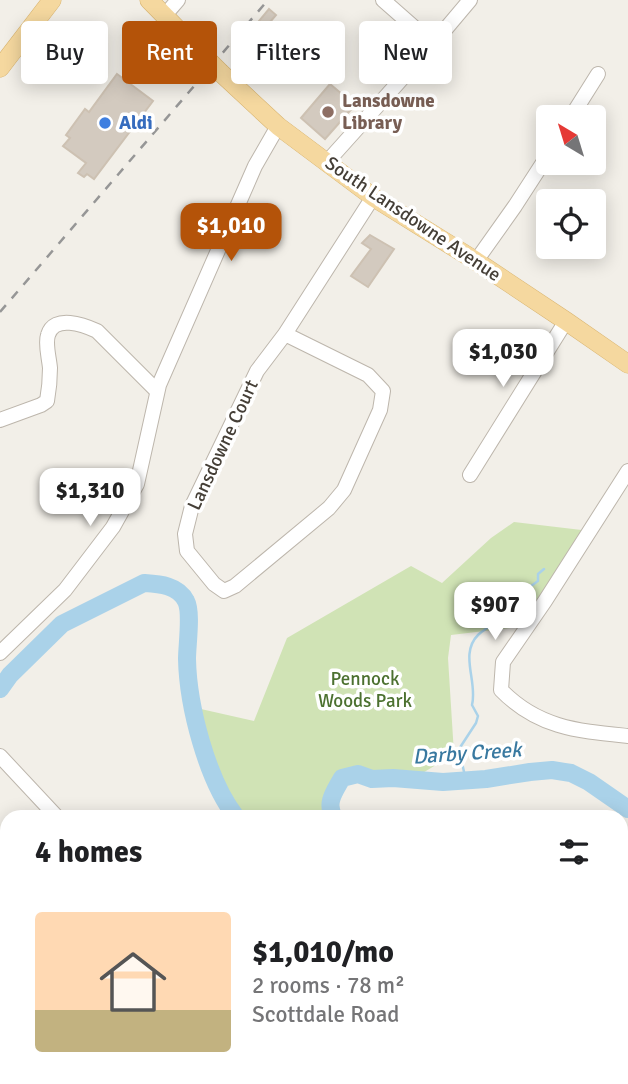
<!DOCTYPE html>
<html lang="en">
<head>
<meta charset="utf-8">
<style>
  body { margin:0; font-family:Signika,sans-serif; background:#f2f2f2; color:#202124; height:100vh; display:flex; flex-direction:column; font-size:26px; white-space:nowrap }
  * { box-sizing:border-box; margin:0 }
  p { font-size:23px; color:#757577 }
  .icon { flex:none; width:38px; height:38px; fill:none; stroke:currentColor; stroke-width:2; stroke-linecap:round; stroke-linejoin:round }
  .map { position:relative; flex:1; overflow:hidden }
  .side { position:absolute; left:0px; top:810px; width:628px; height:275px; display:flex; flex-direction:column; background:#fff; border-radius:21px 21px 0 0; box-shadow:0 4px 18px #0003 }
  .side>* { flex:none }
  .guide { position:absolute; left:21px; top:21px; width:586px; height:63px; display:flex; gap:14px }
  .needle { width:46px; rotate:322deg }
  .buttons { position:absolute; left:536px; top:105px; display:grid; gap:14px }
  .buttons a { display:grid; place-items:center; width:70px; height:70px; border-radius:7px; background:#fff; box-shadow:0 4px 18px #0003; font-size:35px }
  .price { position:absolute; translate:-50% -60px; padding:0 16px; border-radius:14px; background:#fff; color:#222; font-size:23px; line-height:46px; filter:drop-shadow(0 2px 4px #0008) }
  .price::after { content:''; position:absolute; left:50%; top:42px; width:21px; height:16px; margin-left:-10px; background:inherit; clip-path:polygon(0 0,100% 0,50% 100%) }
  .price.current { background:#b45309; color:#fff }
  ul { padding:0; list-style:none }
  li { display:flex; align-items:center; gap:21px; height:175px; padding:0 35px }
  li span { display:grid; place-items:center; flex:none; width:196px; height:140px; border-radius:7px; color:#555 }
  li>.icon { margin-inline-start:auto }
  span .icon { width:84px; height:84px; fill:#fffc; stroke-width:1 }
  li b { font-size:30px }
  h2 { display:flex; justify-content:space-between; align-items:center; height:84px; padding:0 35px; font-size:30px }
  .chip { padding:0 24px; border-radius:7px; background:#fff; box-shadow:0 4px 18px #0003; font-size:24px; line-height:63px }
  .chip.current { background:#b45309; color:#fff }
  .map>svg:first-child { display:block }
  .green { fill:#d0e3b5 }
  .lines { fill:none; stroke-linecap:round; stroke-linejoin:round }
  .stream { stroke:#aad2e9; stroke-width:2.5 }
  .river { stroke:#aad2e9; stroke-width:18 }
  .building { fill:#d3cabf; stroke:#cdc1b2; stroke-width:2 }
  .minor-casing { stroke:#bdb6ac; stroke-width:16 }
  .major-casing { stroke:#d8b470; stroke-width:19 }
  .minor { stroke:#fff; stroke-width:14 }
  .major { stroke:#f5d89f; stroke-width:18 }
  .rail { stroke:#969696; stroke-width:2.5; stroke-dasharray:9 9; stroke-linecap:butt }
  .major-bridge-casing { stroke:#d8b470; stroke-width:19; stroke-linecap:butt }
  .major-bridge { stroke:#f5d89f; stroke-width:18 }
  .education-dot { fill:#8d6e63; stroke:#fff; stroke-width:2.5 }
  .shop-dot { fill:#3f7fe0; stroke:#fff; stroke-width:2.5 }
  .labels { text-anchor:middle; dominant-baseline:central; stroke-width:7; stroke-linejoin:round; paint-order:stroke }
  .education-label { font-size:19px; font-weight:bold; fill:#785e54; stroke:#fff; text-anchor:start }
  .shop-label { font-size:19px; font-weight:bold; fill:#366cbe; stroke:#fff; text-anchor:start }
  .street-label { font-size:19px; fill:#453f37; stroke:#fff }
  .park-label { font-size:19px; fill:#4c7130; stroke:#fff }
  .water-label { font-size:21px; font-style:italic; fill:#3979a0; stroke:#fff }
</style>
</head>
<body>
<div class="map">
<svg width="628" height="1084" viewBox="0 0 628 1084">
  <rect width="100%" height="100%" fill="#f2efe8"/>
  <path class="green" d="M 514,522 L 590,531 L 528,626 L 451,635 L 448,658 L 454,754 L 411,780 L 372,779 L 358,774 L 342,778 C 335,791 325,803 334,817 L 236,817 C 212,786 203,744 192,707 L 254,721 L 287,638 L 411,566 L 442,583 L 491,538 Z"/>
  <g class="lines">
    <path class="stream" d="M 466,781 L 459,749 L 476,723 L 478,716 L 472,705 C 478,682 459,654 478,635 C 484,629 489,629 495,620 L 488,602 C 496,586 513,594 527,588 C 530,587 535,583 538,581 L 538,574 L 544,569"/>
    <g class="river">
      <path d="M 0,689 L 10,675 L 62,624 L 144,583 C 159,584 178,585 186,601 C 192,612 187,645 187,659 C 188,706 207,780 236,817"/>
      <path d="M 334,817 C 325,803 335,791 342,778 L 358,774 L 372,779 L 393,778 L 443,782 L 486,779 L 530,772 L 552,770 L 571,773 L 589,782 L 628,809"/>
    </g>
  </g>
  <g class="building">
    <polygon points="269,9 276,15 264,29 272,35 267,42 258,35 255,39 249,33"/>
    <polygon points="117,74 153,101 94,179 87,174 84,177 78,173 86,163 63,146 70,138 66,135 85,109 89,112"/>
    <polygon points="330,84 355,105 325,139 301,118"/>
    <polygon points="370,235 394,249 368,287 351,276 371,249 362,243"/>
  </g>
  <g class="lines">
    <g class="minor-casing">
      <g id="minor">
        <polyline points="383,0 433,44"/>
        <polyline points="165,15 178,0"/>
        <polyline points="571,117 598,74"/>
        <polyline points="327,162 433,44 470,0"/>
        <polyline points="476,261 515,206 548,155"/>
        <polyline points="285,334 368,375 383,391 380,410 344,490 329,508 235,586 224,591 214,584 187,551 185,534 192,506 257,371 285,334 373,197"/>
        <path d="M 0,420 L 41,405 L 47,401 C 49,390 50,379 50,368 C 49,357 45,344 48,335 C 54,314 84,325 97,331 L 157,391"/>
        <path d="M 628,471 L 545,601 L 503,662 L 501,690 C 538,728 578,731 628,736"/>
        <polyline points="470,475 566,321"/>
        <polyline points="0,653 65,590 113,527 137,484 159,385 255,166 278,126"/>
        <polyline points="0,756 57,817"/>
        <polyline points="428,1078 479,1084"/>
        <polyline points="282,1084 283,1078"/>
      </g>
    </g>
    <g class="major-casing">
      <g id="major">
        <polyline points="149,0 201,53"/>
        <polyline points="0,68 52,0"/>
        <polyline points="221,73 278,126 373,197 476,261 566,321 628,364"/>
      </g>
    </g>
    <use href="#minor" class="minor"/>
    <use href="#major" class="major"/>
    <polyline class="rail" points="0,312 268,0"/>
    <g class="major-bridge-casing">
      <polyline id="major-bridge" points="201,53 221,73"/>
    </g>
    <use href="#major-bridge" class="major-bridge"/>
  </g>
  <circle class="education-dot" cx="328" cy="112" r="7"/>
  <circle class="shop-dot" cx="105" cy="123" r="7"/>
  <g class="labels">
    <g class="education-label">
      <text x="342" y="101">Lansdowne<tspan x="342" dy="22">Library</tspan></text>
    </g>
    <g class="shop-label">
      <text x="119" y="123">Aldi</text>
    </g>
    <g class="street-label">
      <text transform="translate(413 219) rotate(34)">South Lansdowne Avenue</text>
      <text transform="translate(223 445) rotate(-65)">Lansdowne Court</text>
    </g>
    <g class="park-label">
      <text x="365" y="679">Pennock<tspan x="365" dy="22">Woods Park</tspan></text>
    </g>
    <g class="water-label">
      <text transform="translate(467 753) rotate(-4)">Darby Creek</text>
    </g>
  </g>
</svg>
<div class="buttons">
<a><svg class="needle" viewBox="-14 -14 28 28"><path d="M0-13l5 13h-10z" fill="#e53935"/><path d="M0 13l5-13h-10z" fill="#757577"/></svg></a>
<a><svg class="icon" aria-label="locate" viewBox="0 0 24 24"><circle cx="12" cy="12" r="6"/><path d="M12 2v4M12 18v4M2 12h4M18 12h4"/></svg></a>
</div>
<b class="price current" style="left:231px;top:263px">$1,010</b>
<b class="price" style="left:503px;top:389px">$1,030</b>
<b class="price" style="left:90px;top:528px">$1,310</b>
<b class="price" style="left:495px;top:642px">$907</b>
<div class="guide">
<a class="chip">Buy</a>
<a class="chip current">Rent</a>
<a class="chip">Filters</a>
<a class="chip">New</a>
</div>
<section class="side">
<h2>4 homes<svg class="icon" aria-label="filters" viewBox="0 0 24 24"><path d="M4 7h16M4 17h16"/><circle cx="9" cy="7" r="2"/><circle cx="15" cy="17" r="2"/></svg></h2>
<ul>
<li><span style="background:linear-gradient(#ffd9b3 70%,#c2b280 0)"><svg class="icon" aria-label="home" viewBox="0 0 24 24"><path d="M3 11l9-7 9 7M6 9v11h12V9"/></svg></span><div><b>$1,010/mo</b><p>2 rooms · 78 m²</p><p>Scottdale Road</p></div></li>
</ul>
</section>
</div>
</body>
</html>
